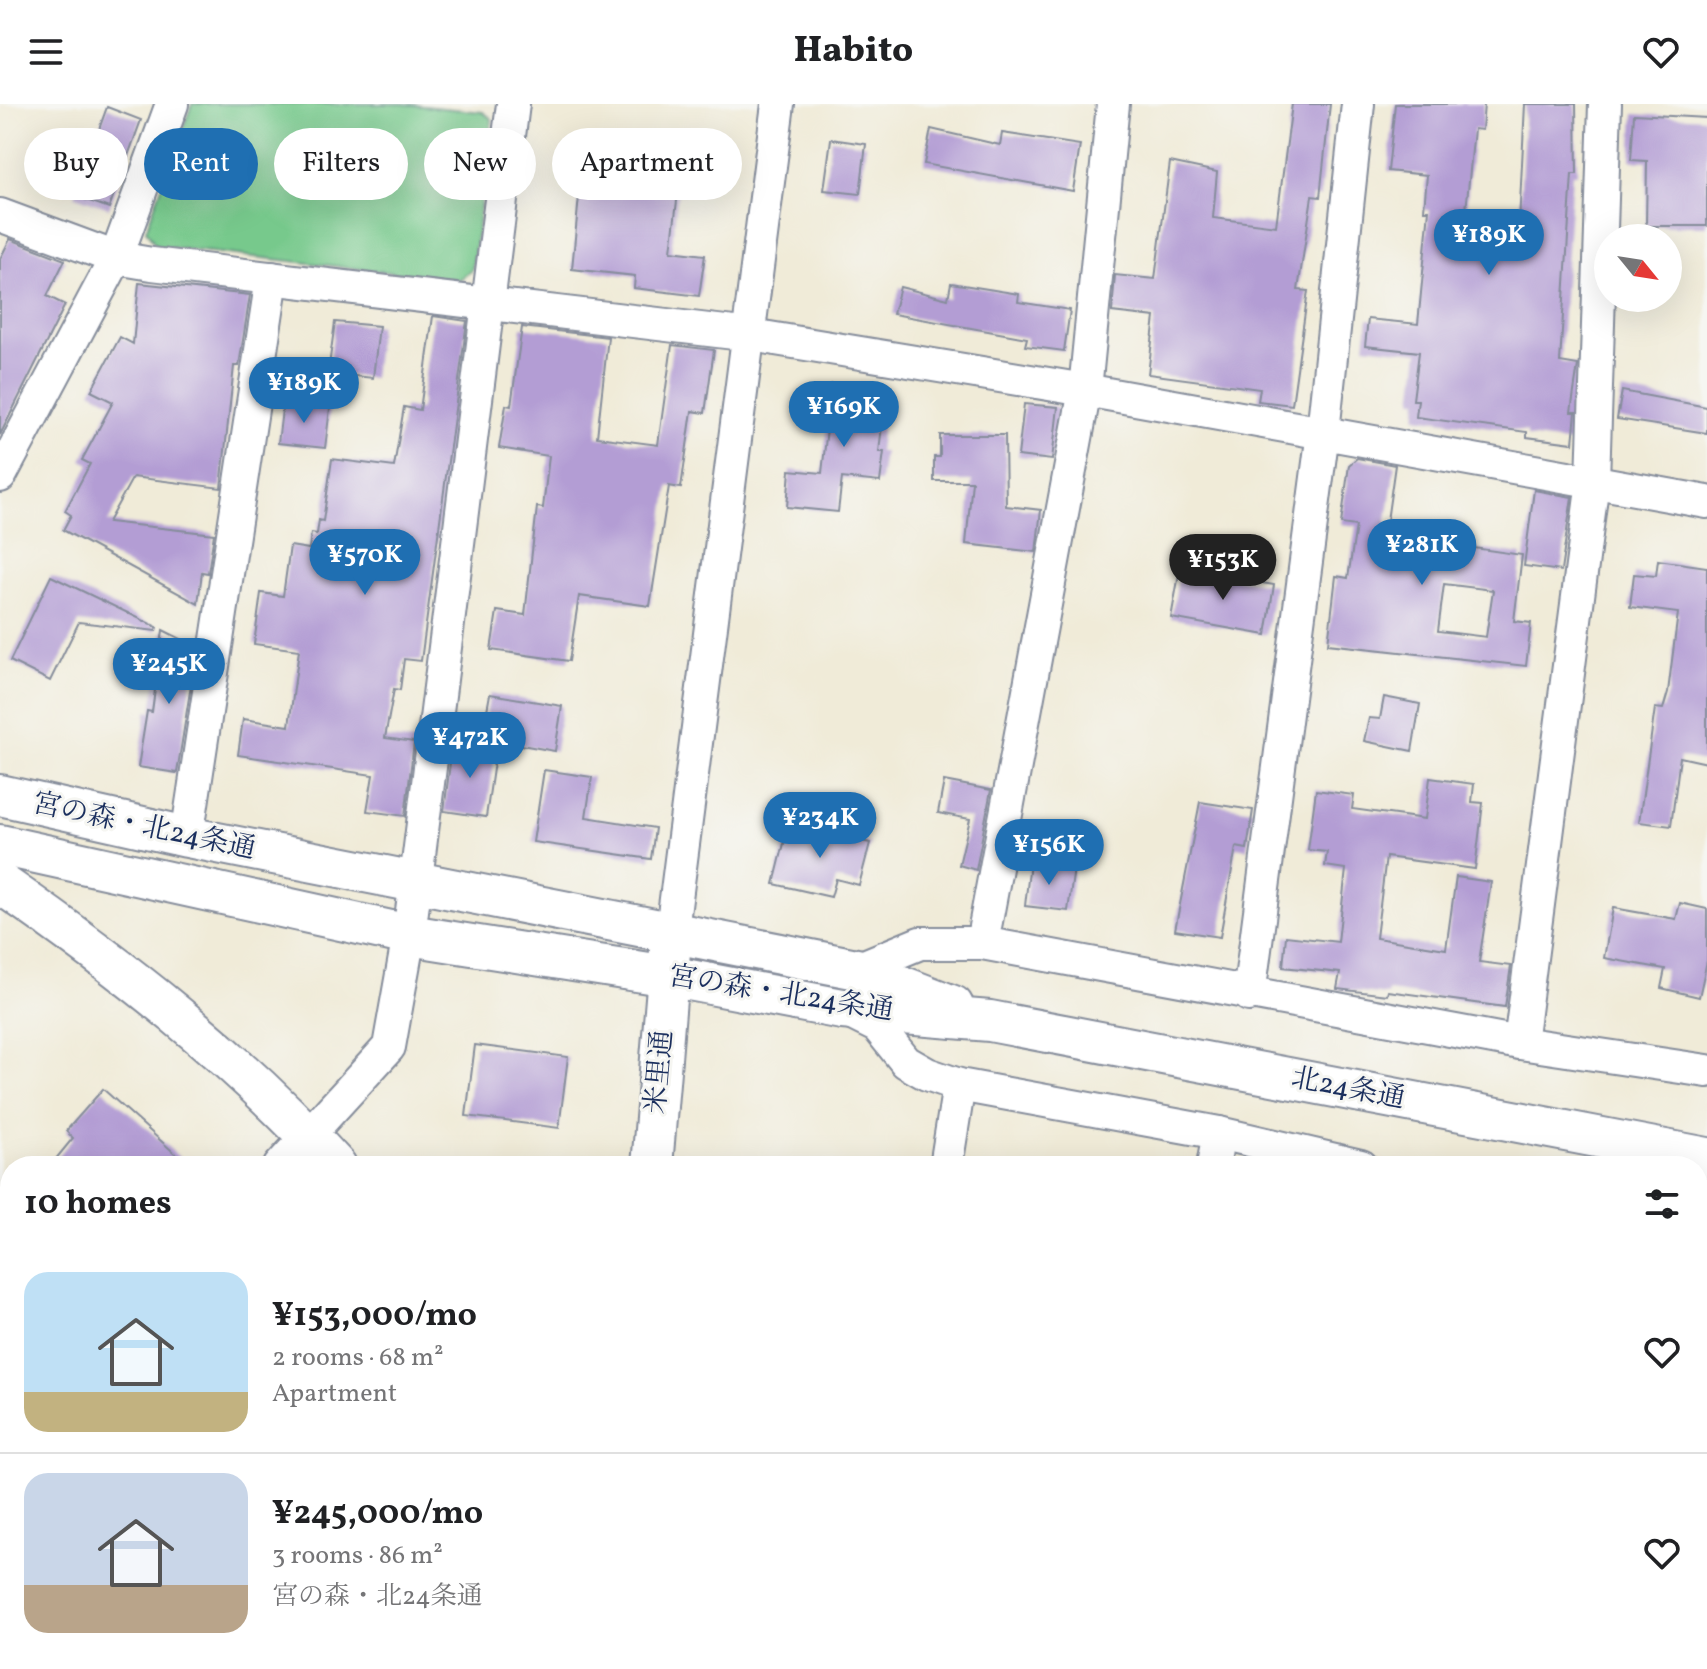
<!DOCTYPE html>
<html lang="en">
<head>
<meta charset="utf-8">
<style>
  body { margin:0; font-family:Vollkorn,"Noto Serif JP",serif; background:#f6f6f6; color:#202124; height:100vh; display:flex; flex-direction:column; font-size:30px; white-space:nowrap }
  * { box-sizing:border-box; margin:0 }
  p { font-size:26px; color:#757577 }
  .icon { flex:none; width:44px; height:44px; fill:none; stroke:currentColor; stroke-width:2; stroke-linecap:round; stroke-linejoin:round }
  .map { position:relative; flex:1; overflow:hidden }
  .details { position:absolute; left:0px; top:1052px; width:1708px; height:514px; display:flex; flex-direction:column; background:#fff; border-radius:32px 32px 0 0; box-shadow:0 8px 32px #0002 }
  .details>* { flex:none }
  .guide { position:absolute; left:24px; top:24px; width:800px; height:72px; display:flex; gap:16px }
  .needle { width:52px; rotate:120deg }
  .buttons { position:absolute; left:1594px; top:120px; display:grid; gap:16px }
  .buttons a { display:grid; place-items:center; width:88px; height:88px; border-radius:50%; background:#fff; box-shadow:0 8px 32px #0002; font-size:40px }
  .price { position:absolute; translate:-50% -68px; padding:0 18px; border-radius:28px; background:#1f6fb2; color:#fff; font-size:26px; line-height:52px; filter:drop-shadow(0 2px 4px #0008) }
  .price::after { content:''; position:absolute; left:50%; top:48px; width:24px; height:18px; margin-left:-12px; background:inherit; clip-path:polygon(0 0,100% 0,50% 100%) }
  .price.active { background:#222; color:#fff }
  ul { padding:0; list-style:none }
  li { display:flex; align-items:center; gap:24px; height:200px; padding:0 24px }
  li+li { border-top:2px solid #e0e0e0 }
  li span { display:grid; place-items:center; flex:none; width:224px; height:160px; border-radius:24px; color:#555 }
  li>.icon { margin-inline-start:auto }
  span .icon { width:96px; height:96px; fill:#fffc; stroke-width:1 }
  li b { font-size:34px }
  h2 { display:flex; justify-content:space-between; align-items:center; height:96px; padding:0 24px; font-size:34px }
  .pill { padding:0 28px; border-radius:36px; background:#fff; box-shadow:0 8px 32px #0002; font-size:28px; line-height:72px }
  .pill.active { background:#1f6fb2; color:#fff }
  header { display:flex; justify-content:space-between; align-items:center; height:104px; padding:0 24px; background:#fff; font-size:36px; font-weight:800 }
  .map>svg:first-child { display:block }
  .green { fill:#77c98c; stroke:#497c75; stroke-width:2 }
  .building { fill:#b39dd4; fill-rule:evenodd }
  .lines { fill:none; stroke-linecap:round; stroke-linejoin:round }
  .minor-casing { stroke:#868d9b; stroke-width:36 }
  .tertiary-casing { stroke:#868d9b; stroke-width:44 }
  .minor { stroke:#fff; stroke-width:32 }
  .tertiary { stroke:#fff; stroke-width:40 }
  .labels { text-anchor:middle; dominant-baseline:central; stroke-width:6; stroke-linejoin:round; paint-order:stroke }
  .street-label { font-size:28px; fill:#1b2f5e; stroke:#f6f6f2 }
</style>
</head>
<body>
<header><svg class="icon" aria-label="menu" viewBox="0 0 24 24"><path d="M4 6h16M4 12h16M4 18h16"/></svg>Habito<svg class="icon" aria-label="heart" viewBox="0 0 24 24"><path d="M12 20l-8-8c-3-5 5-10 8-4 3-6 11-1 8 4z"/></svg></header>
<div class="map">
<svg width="1707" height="1565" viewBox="0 0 1707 1565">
  <rect width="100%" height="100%" fill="#f6f6f2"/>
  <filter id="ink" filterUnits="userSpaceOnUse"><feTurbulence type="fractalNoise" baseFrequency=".0125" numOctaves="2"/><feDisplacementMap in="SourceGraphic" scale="16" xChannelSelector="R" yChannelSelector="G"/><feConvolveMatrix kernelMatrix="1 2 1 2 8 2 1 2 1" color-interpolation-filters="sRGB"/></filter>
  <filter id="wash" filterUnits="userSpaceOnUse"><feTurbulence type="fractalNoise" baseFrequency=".006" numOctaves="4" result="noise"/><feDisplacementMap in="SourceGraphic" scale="32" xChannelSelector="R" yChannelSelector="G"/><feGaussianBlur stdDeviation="1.8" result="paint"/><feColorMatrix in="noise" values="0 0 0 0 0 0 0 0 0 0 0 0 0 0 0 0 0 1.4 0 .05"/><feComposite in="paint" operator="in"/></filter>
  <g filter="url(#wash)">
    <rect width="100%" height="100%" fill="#f0ebd8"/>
    <g class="green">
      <polygon points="192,0 403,0 483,8 492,15 472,166 459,176 156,142 146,126"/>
      <polygon points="1707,1153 1707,1565 1560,1565 1563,1556 1698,1556 1698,1178"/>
      <polygon points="0,1475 10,1485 10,1556 82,1556 91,1565 0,1565"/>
    </g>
    <g id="blocks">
      <g class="building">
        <polygon points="1292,0 1330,0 1320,93 1312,92 1298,186 1308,187 1292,301 1258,297 1260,285 1148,270 1155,213 1112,208 1115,171 1155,175 1170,58 1217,68 1213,114 1276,122"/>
        <polygon points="1395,0 1484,0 1482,26 1474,25 1465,117 1472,118 1470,137 1518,140 1525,0 1576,0 1577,70 1572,70 1560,258 1578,261 1571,308 1576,308 1573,339 1527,333 1527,328 1416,313 1418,296 1413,296 1419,248 1365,242 1368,215 1418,220 1429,106 1424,106 1427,71 1388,67"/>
        <polygon points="107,3 141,16 109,104 75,92"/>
        <polygon points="1634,10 1707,14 1707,122 1646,122 1647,57 1631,56"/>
        <polygon points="931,25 1000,41 1002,29 1080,41 1073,87 924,60"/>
        <polygon points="831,35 866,40 860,90 824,86"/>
        <polygon points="597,38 683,46 671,147 705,151 699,192 634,184 635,172 572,165 581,72 586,53 595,54"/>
        <polygon points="10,135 65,156 47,192 65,201 0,331 0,155"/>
        <polygon points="139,179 250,191 239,262 234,262 221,384 133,373 108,418 214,430 208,469 202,468 198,500 63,426 71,411 65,407 90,360 82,356 113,298 91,287 120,233 133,240"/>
        <polygon points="951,179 1019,190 1018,198 1070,206 1064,247 1025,242 1027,234 893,210 900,183 948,195"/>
        <polygon points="433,212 467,217 421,557 404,555 400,586 394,585 385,634 414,638 405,712 367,707 373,671 238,651 243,615 289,622 299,546 254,540 261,489 283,492 290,442 309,445 311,429 317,430 319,416 323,417 332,355 394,363 404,303 420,306"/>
        <polygon points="335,218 379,222 373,274 328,269"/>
        <polygon points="522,223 608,233 597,333 658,341 672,241 714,246 705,309 692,307 681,384 669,382 650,502 579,492 569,557 491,546 497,507 525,511 537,403 543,404 549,352 499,344 506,301 511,302"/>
        <polygon points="832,280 886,286 879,348 884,348 880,378 842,374 838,408 787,403 790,366 822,369"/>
        <polygon points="1622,287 1707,303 1707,329 1617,315"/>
        <polygon points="283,298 330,304 325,344 278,339"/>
        <polygon points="1024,300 1058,303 1052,356 1018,352"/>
        <polygon points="940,331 1005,331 1006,402 1041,406 1036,448 966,440 972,377 934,377 934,353 940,353"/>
        <path d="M 1357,354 L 1395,361 L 1385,431 L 1522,451 L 1514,517 L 1531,519 L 1526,562 L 1328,540 L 1336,472 L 1348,474 L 1356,422 L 1341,420 L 1349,361 ZM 1444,480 L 1493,486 L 1486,533 L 1438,527 Z"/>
        <polygon points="1534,386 1572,393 1561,467 1524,462"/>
        <polygon points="1658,456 1707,463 1707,659 1680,653 1671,722 1639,718 1655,604 1663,605 1668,588 1678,509 1630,503 1634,470 1656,472"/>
        <polygon points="1180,465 1274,481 1266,531 1171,514"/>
        <polygon points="51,472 157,523 156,527 79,518 50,577 10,557"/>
        <polygon points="163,526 197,543 177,669 138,663 147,607 152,608"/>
        <polygon points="490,590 562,602 555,647 482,634"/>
        <polygon points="1384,593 1420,600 1412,647 1364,637 1369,614 1380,615"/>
        <polygon points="463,639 496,644 486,713 444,707 452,644 462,646"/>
        <polygon points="544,666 592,673 586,713 655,724 651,755 533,738"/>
        <polygon points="1430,674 1474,680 1472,698 1483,699 1475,765 1386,753 1376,834 1446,845 1456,773 1491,778 1479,858 1511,862 1505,903 1388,887 1387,891 1337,885 1340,869 1283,863 1286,832 1338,838 1346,765 1325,762 1327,748 1308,746 1316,686 1354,691 1352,705 1425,715"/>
        <polygon points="944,677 991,686 976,766 959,761 970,715 938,709"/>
        <polygon points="1200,698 1253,706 1247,745 1236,743 1220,833 1175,826"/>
        <polygon points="789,719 870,739 859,781 836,775 831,793 774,780"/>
        <polygon points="1030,758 1074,764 1068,807 1025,802"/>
        <polygon points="1680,799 1707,805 1707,857 1699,893 1661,884 1665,865 1604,854 1613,804 1676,815"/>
        <polygon points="475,941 568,953 559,1024 466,1012"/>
        <polygon points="103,985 189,1062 50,1062 73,1034 66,1027"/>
      </g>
    </g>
  </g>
  <g filter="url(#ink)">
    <use href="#blocks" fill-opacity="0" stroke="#868d9b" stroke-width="2"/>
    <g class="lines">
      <g class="minor-casing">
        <g id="minor">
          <polyline points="0,111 116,154 152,160 751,231 1085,286 1707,398"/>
          <polyline points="0,372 116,154 172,0"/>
          <polyline points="187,733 272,174"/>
          <polyline points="672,826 778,0"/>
          <polyline points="982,839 1085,286 1113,0"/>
          <polyline points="857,865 920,839 982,839 1520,939 1707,967"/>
          <polyline points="1249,891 1323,328 1358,0"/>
          <polyline points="846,907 878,923 906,958 927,970 959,981 1219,1029 1361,1062"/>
          <polyline points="1520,939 1593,377 1605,0"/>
          <polyline points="280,1062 389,943 409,831 513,0"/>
          <polyline points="946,1062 959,981"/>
          <polyline points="1213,1062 1219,1029"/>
          <polyline points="1698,1144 1707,1117"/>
          <polyline points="0,1377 10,1366"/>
          <polyline points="0,1455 10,1465"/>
          <polyline points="104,1556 114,1565"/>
          <polyline points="293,1565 301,1556"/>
          <polyline points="1116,1565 1118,1556"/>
          <polyline points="1543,1565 1547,1556"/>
        </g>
      </g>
      <g class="tertiary-casing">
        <g id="tertiary">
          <polyline points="0,691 187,733 857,865 953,902"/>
          <polyline points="0,741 409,831 668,872 842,905 990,917 1707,1054"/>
          <path d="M 0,779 C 121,863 237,953 336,1062"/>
          <polyline points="652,1062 670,847"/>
          <polyline points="682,1556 686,1565"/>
        </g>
      </g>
      <use href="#minor" class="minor"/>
      <use href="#tertiary" class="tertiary"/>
    </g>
  </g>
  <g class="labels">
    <g class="street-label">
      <text transform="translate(144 723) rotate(12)">宮の森・北24条通</text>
      <text transform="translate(781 890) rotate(9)">宮の森・北24条通</text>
      <text transform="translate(660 968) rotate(-85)">米里通</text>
      <text transform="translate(1348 985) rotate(11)">北24条通</text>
    </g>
  </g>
</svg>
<div class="buttons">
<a><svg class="needle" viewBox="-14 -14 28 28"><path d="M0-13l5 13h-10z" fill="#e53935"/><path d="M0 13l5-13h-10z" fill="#757577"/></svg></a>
</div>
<b class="price" style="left:1489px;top:173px">¥189K</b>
<b class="price" style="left:304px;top:321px">¥189K</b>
<b class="price" style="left:844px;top:345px">¥169K</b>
<b class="price" style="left:1422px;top:483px">¥281K</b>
<b class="price" style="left:365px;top:493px">¥570K</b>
<b class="price active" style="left:1223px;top:498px">¥153K</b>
<b class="price" style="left:169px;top:602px">¥245K</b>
<b class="price" style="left:470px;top:676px">¥472K</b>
<b class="price" style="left:820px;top:756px">¥234K</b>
<b class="price" style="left:1049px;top:783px">¥156K</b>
<div class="guide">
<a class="pill">Buy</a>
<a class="pill active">Rent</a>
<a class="pill">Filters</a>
<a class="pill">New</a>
<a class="pill">Apartment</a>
</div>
<section class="details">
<h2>10 homes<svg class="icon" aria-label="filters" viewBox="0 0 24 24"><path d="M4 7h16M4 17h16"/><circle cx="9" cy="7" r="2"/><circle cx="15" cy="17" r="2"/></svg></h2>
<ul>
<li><span style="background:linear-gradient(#bfe0f5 75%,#c2b280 0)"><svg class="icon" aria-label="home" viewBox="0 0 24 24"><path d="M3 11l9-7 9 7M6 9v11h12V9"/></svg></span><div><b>¥153,000/mo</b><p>2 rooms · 68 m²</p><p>Apartment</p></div><svg class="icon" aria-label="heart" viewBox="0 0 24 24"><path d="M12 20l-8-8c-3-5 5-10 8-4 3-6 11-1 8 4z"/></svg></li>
<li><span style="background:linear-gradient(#c9d6e8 70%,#b9a48a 0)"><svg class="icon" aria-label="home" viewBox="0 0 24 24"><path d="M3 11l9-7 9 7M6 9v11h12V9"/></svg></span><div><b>¥245,000/mo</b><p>3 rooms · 86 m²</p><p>宮の森・北24条通</p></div><svg class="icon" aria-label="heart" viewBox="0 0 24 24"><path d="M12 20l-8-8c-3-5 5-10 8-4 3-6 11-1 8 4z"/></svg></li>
</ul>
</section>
</div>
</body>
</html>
